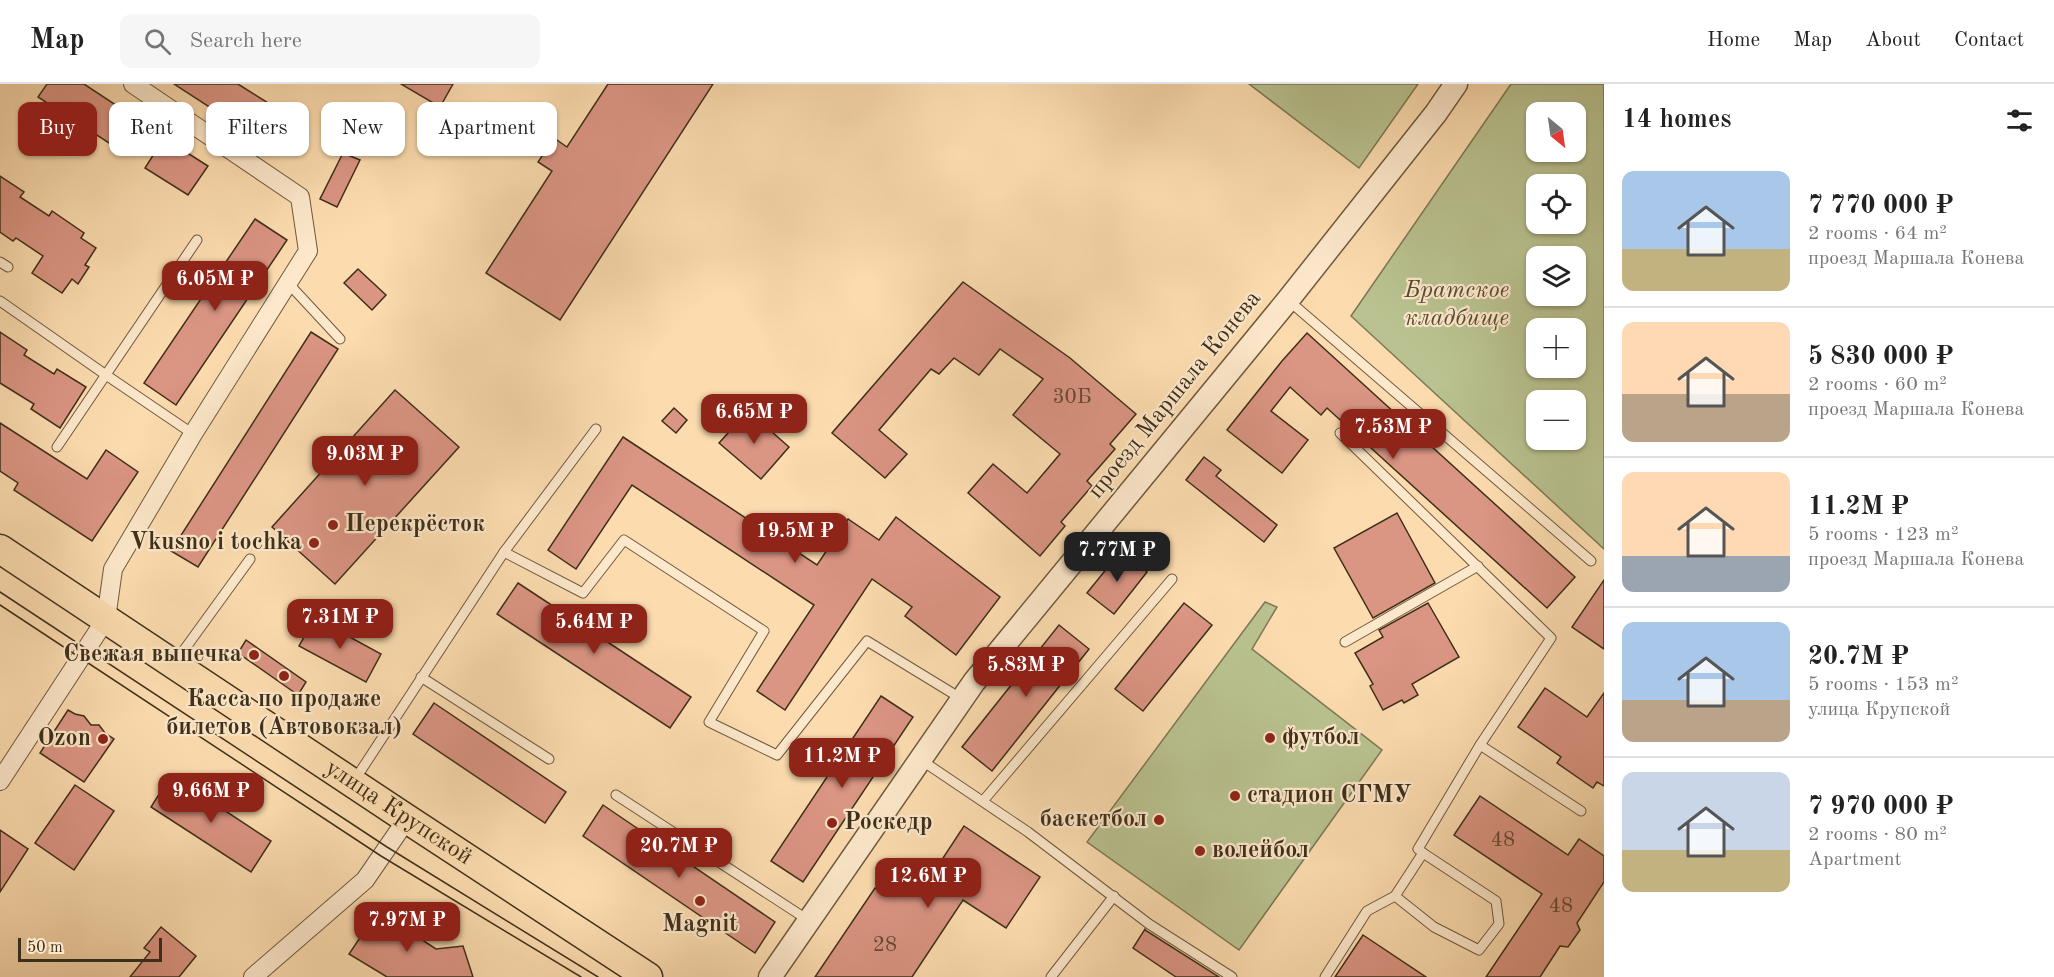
<!DOCTYPE html>
<html lang="en">
<head>
<meta charset="utf-8">
<style>
  body { margin:0; font-family:"Old Standard TT",serif; background:#f6f6f6; color:#222; height:100vh; display:flex; flex-direction:column; font-size:22px; white-space:nowrap }
  * { box-sizing:border-box; margin:0 }
  p { font-size:20px; color:#767676 }
  .icon { flex:none; width:33px; height:33px; fill:none; stroke:currentColor; stroke-width:2; stroke-linecap:round; stroke-linejoin:round }
  .map { position:relative; flex:1; overflow:hidden }
  .sheet { display:flex; flex-direction:column; background:#fff; width:450px }
  .sheet>* { flex:none }
  .banner { position:absolute; left:18px; top:18px; width:570px; height:54px; display:flex; gap:12px }
  .needle { width:39px; rotate:151deg }
  .tools { position:absolute; left:1526px; top:18px; display:grid; gap:12px }
  .tools a { display:grid; place-items:center; width:60px; height:60px; border-radius:12px; background:#fff; box-shadow:0 2px 4px #0004; font-size:30px }
  .scale { position:absolute; left:18px; bottom:15px; width:144px; box-sizing:border-box; padding-left:6px; border:3px solid #3e2f1a; border-top:0; font-size:16px; line-height:21px; white-space:nowrap; color:#3e2f1a; -webkit-text-stroke:4px #fde8cb; paint-order:stroke }
  .price { position:absolute; translate:-50% -51px; padding:0 14px; border-radius:12px; background:#8f2418; color:#fff; font-size:20px; line-height:39px; filter:drop-shadow(0 2px 3px #0008) }
  .price::after { content:''; position:absolute; left:50%; top:36px; width:18px; height:14px; margin-left:-9px; background:inherit; clip-path:polygon(0 0,100% 0,50% 100%) }
  .price.active { background:#222; color:#fff }
  ul { padding:0; list-style:none }
  li { display:flex; align-items:center; gap:18px; height:150px; padding:0 18px }
  li+li { border-top:2px solid #e0e0e0 }
  li span { display:grid; place-items:center; flex:none; width:168px; height:120px; border-radius:12px; color:#555 }
  li>.icon { margin-inline-start:auto }
  span .icon { width:72px; height:72px; fill:#fffc; stroke-width:1 }
  li b { font-size:26px }
  h2 { display:flex; justify-content:space-between; align-items:center; height:72px; padding:0 18px; font-size:26px }
  .chip { padding:0 21px; border-radius:12px; background:#fff; box-shadow:0 2px 4px #0004; font-size:21px; line-height:54px }
  .chip.active { background:#8f2418; color:#fff }
  header { display:flex; align-items:center; gap:36px; box-sizing:border-box; height:84px; padding:0 30px; background:#fff; border-bottom:2px solid #e0e0e0 }
  header strong { font-size:28px }
  nav { display:flex; gap:33px; margin-inline-start:auto; font-size:21px }
  .search { width:420px; height:54px; background:#f6f6f6; display:flex; align-items:center; gap:15px; box-sizing:border-box; padding:0 21px; border-radius:12px; color:#767676; font-size:22px }
  main { display:flex; flex:1; min-height:0 }
  .map>svg:first-child { display:block }
  .green { fill:#b9c290; stroke:#7c7855; stroke-width:1.5; fill-rule:evenodd }
  .building { fill:#db9583; stroke:#3e2f1a; stroke-width:1.5 }
  .lines { fill:none; stroke-linecap:round; stroke-linejoin:round }
  .service-casing { stroke:#6e5a3f; stroke-width:11 }
  .minor-casing { stroke:#6e5a3f; stroke-width:20 }
  .tertiary-casing { stroke:#6e5a3f; stroke-width:25 }
  .primary-casing { stroke:#3e2f1a; stroke-width:31 }
  .service { stroke:#fde8cb; stroke-width:9 }
  .minor { stroke:#fde8cb; stroke-width:18 }
  .tertiary { stroke:#fde8cb; stroke-width:22 }
  .primary { stroke:#fcdcaf; stroke-width:28 }
  .tram { stroke:#3e2f1a; stroke-width:1.5 }
  .poi-dot { fill:#8f2418; stroke:#fde8cb; stroke-width:2 }
  .labels { text-anchor:middle; dominant-baseline:central; stroke-width:4.5; stroke-linejoin:round; paint-order:stroke }
  .number-label { font-size:21px; fill:#654834 }
  .park-label { font-size:24px; font-style:italic; fill:#574c32; stroke:#fde8cb }
  .street-label { font-size:24px; fill:#3e2f1a; stroke:#fde8cb }
  .poi-label { font-size:24px; font-weight:bold; fill:#3e2f1a; stroke:#fde8cb; text-anchor:start }
</style>
</head>
<body>
<header>
<strong>Map</strong>
<div class="search"><svg class="icon" aria-label="search" viewBox="0 0 24 24"><circle cx="10" cy="10" r="6"/><path d="M15 15l6 6"/></svg>Search here</div>
<nav><a>Home</a><a>Map</a><a>About</a><a>Contact</a></nav>
</header>
<main>
<div class="map">
<svg width="1604" height="893" viewBox="0 0 1604 893">
  <rect width="100%" height="100%" fill="#fcdcaf"/>
  <filter id="stains"><feTurbulence type="fractalNoise" baseFrequency=".00333" numOctaves="4"/><feColorMatrix values="0 0 0 0 .2 0 0 0 0 .09 0 0 0 0 .02 0 0 0 .5 -.17"/></filter>
  <radialGradient id="worn" r=".72"><stop offset=".6" stop-color="#630" stop-opacity="0"/><stop offset="1" stop-color="#630" stop-opacity=".3"/></radialGradient>
  <g class="green">
    <polygon points="1249,0 1418,0 1359,84"/>
    <path d="M 1511,0 L 1604,0 L 1604,465 L 1351,232 ZM 1575,28 L 1575,68 L 1536,68 L 1536,28 ZM 1575,100 L 1575,140 L 1536,140 L 1536,100 ZM 1536,172 L 1575,172 L 1575,212 L 1536,212 ZM 1575,244 L 1575,284 L 1536,284 L 1536,244 ZM 1575,316 L 1575,356 L 1536,356 L 1536,316 Z"/>
    <polygon points="1265,518 1277,523 1252,565 1382,666 1239,866 1087,758"/>
  </g>
  <g class="building">
    <polygon points="47,0 84,0 128,29 109,59 38,13"/>
    <polygon points="174,0 238,0 273,22 254,52"/>
    <polygon points="401,0 453,0 440,23"/>
    <polygon points="608,0 713,0 560,236 486,189 552,87 538,78 554,54 567,63"/>
    <polygon points="164,54 208,82 188,111 145,84"/>
    <polygon points="343,69 360,76 337,123 320,115"/>
    <polygon points="0,92 24,108 20,113 49,132 52,127 84,149 81,154 96,164 85,181 89,183 78,200 72,195 62,209 32,189 43,172 16,154 13,157 0,148"/>
    <polygon points="255,135 287,156 176,321 144,299"/>
    <polygon points="358,185 386,211 372,226 344,199"/>
    <polygon points="963,198 1070,274 1136,330 1110,360 1115,365 1087,397 1092,402 1061,438 1065,442 1040,472 968,409 993,380 1027,409 1060,370 1013,331 1043,295 1000,265 979,291 954,274 939,290 931,285 879,346 907,370 885,394 832,349"/>
    <polygon points="0,248 27,266 24,271 54,290 57,285 86,303 60,344 31,325 34,320 0,299"/>
    <polygon points="311,248 338,265 198,483 171,467"/>
    <polygon points="1307,249 1575,493 1547,524 1327,324 1321,331 1290,303 1271,327 1308,356 1282,389 1227,346 1282,277"/>
    <polygon points="395,306 459,363 335,500 272,443"/>
    <polygon points="674,324 687,336 676,349 662,337"/>
    <polygon points="748,327 789,363 761,395 719,359"/>
    <polygon points="0,339 87,395 106,366 138,388 92,457 14,406 18,399 0,387"/>
    <polygon points="623,353 817,481 848,435 879,456 896,433 1000,513 956,571 905,532 912,523 872,495 785,626 757,607 814,521 632,401 576,485 548,466"/>
    <polygon points="1204,373 1221,386 1216,392 1277,441 1264,458 1186,396"/>
    <polygon points="1397,429 1435,499 1373,534 1334,464"/>
    <polygon points="1121,467 1147,488 1114,530 1087,509"/>
    <polygon points="1604,496 1604,565 1572,543"/>
    <polygon points="518,499 691,613 670,644 497,530"/>
    <polygon points="1184,519 1212,541 1143,627 1115,605"/>
    <polygon points="1428,519 1459,573 1412,600 1418,611 1404,619 1402,616 1383,626 1370,602 1373,600 1355,569 1383,553 1379,546"/>
    <polygon points="315,534 381,570 366,598 299,562"/>
    <polygon points="1059,541 1089,565 992,687 962,663"/>
    <polygon points="246,556 306,598 298,611 238,569"/>
    <polygon points="1545,604 1587,633 1604,609 1604,702 1597,698 1593,704 1557,679 1561,673 1518,643"/>
    <polygon points="881,612 913,633 803,798 771,777"/>
    <polygon points="434,619 566,708 545,739 413,650"/>
    <polygon points="68,626 75,630 84,632 91,641 99,641 105,649 114,655 84,698 40,669"/>
    <polygon points="171,691 271,757 251,788 151,723"/>
    <polygon points="75,701 114,727 74,786 35,759"/>
    <polygon points="1480,712 1568,771 1579,755 1604,772 1604,798 1577,839 1580,846 1568,863 1560,862 1540,893 1486,893 1542,810 1454,751"/>
    <polygon points="603,721 775,838 755,869 583,752"/>
    <polygon points="964,742 1040,793 1006,844 963,816 912,893 815,893 875,804 880,807 902,775 930,794"/>
    <polygon points="0,746 28,765 0,808"/>
    <polygon points="378,827 436,865 463,862 473,893 387,893 349,870"/>
    <polygon points="161,843 196,872 179,893 130,893 150,868 144,864"/>
    <polygon points="1145,845 1145,846 1219,893 1176,893 1133,864"/>
    <polygon points="1363,851 1426,893 1335,893"/>
  </g>
  <g class="lines">
    <g class="service-casing">
      <g id="service">
        <polyline points="0,178 8,183"/>
        <polyline points="288,199 340,255"/>
        <polyline points="1288,216 1591,477"/>
        <polyline points="0,217 106,291 193,350"/>
        <polyline points="1340,349 1551,554 1480,661"/>
        <polyline points="57,363 197,156"/>
        <polyline points="504,468 596,345"/>
        <polyline points="1345,558 1478,482"/>
        <polyline points="176,577 250,475"/>
        <polyline points="421,593 549,675"/>
        <polyline points="921,676 1028,748 1149,840 1232,893"/>
        <polyline points="354,697 504,468 583,509 624,456 764,547 709,638 777,671 867,557 962,615"/>
        <polyline points="616,711 808,836"/>
        <polyline points="983,717 1172,495"/>
        <polygon points="1423,769 1496,817 1499,840 1479,866 1434,843 1395,812"/>
        <polyline points="1423,769 1418,765 1480,661 1581,727"/>
        <polyline points="1051,893 1114,812"/>
        <polyline points="1325,893 1367,827 1395,812"/>
      </g>
    </g>
    <g class="minor-casing">
      <g id="minor">
        <polyline points="0,697 106,535 113,485 193,350 308,167 300,113 133,0"/>
        <polyline points="253,893 365,796 407,735"/>
      </g>
    </g>
    <g class="tertiary-casing">
      <polyline id="tertiary" points="770,893 974,598 1288,216 1436,29 1456,0"/>
    </g>
    <g class="primary-casing">
      <g id="primary">
        <path id="s1" d="M 0,465 L 407,735 L 648,893"/>
      </g>
    </g>
    <use href="#service" class="service"/>
    <use href="#minor" class="minor"/>
    <use href="#tertiary" class="tertiary"/>
    <use href="#primary" class="primary"/>
    <g class="tram">
      <polyline points="0,508 387,763 598,893"/>
      <polyline points="0,521 381,772 581,893"/>
    </g>
  </g>
  <g class="poi-dot">
    <circle cx="333" cy="441" r="6"/>
    <circle cx="314" cy="459" r="6"/>
    <circle cx="254" cy="571" r="6"/>
    <circle cx="284" cy="592" r="6"/>
    <circle cx="1270" cy="654" r="6"/>
    <circle cx="103" cy="655" r="6"/>
    <circle cx="1235" cy="712" r="6"/>
    <circle cx="1159" cy="736" r="6"/>
    <circle cx="832" cy="739" r="6"/>
    <circle cx="1200" cy="767" r="6"/>
    <circle cx="700" cy="817" r="6"/>
  </g>
  <g class="labels">
    <g class="number-label">
      <text x="1072" y="313">30Б</text>
      <text x="1503" y="756">48</text>
      <text x="1561" y="822">48</text>
      <text x="885" y="861">28</text>
    </g>
    <g class="park-label">
      <text x="1457" y="207">Братское<tspan x="1457" dy="28">кладбище</tspan></text>
    </g>
    <g class="street-label">
      <text transform="translate(1175 311) rotate(-51)">проезд Маршала Конева</text>
      <text stroke="none"><textPath href="#s1" startOffset="478">улица Крупской</textPath></text>
    </g>
    <g class="poi-label">
      <text x="345" y="441">Перекрёсток</text>
      <text x="302" y="459" text-anchor="end">Vkusno i tochka</text>
      <text x="242" y="571" text-anchor="end">Свежая выпечка</text>
      <text x="284" y="616" text-anchor="middle">Касса по продаже<tspan x="284" dy="28">билетов (Автовокзал)</tspan></text>
      <text x="1282" y="654">футбол</text>
      <text x="91" y="655" text-anchor="end">Ozon</text>
      <text x="1247" y="712">стадион СГМУ</text>
      <text x="1147" y="736" text-anchor="end">баскетбол</text>
      <text x="844" y="739">Роскедр</text>
      <text x="1212" y="767">волейбол</text>
      <text x="700" y="841" text-anchor="middle">Magnit</text>
    </g>
  </g>
  <rect width="100%" height="100%" filter="url(#stains)"/>
  <rect width="100%" height="100%" fill="url(#worn)"/>
</svg>
<div class="tools">
<a><svg class="needle" viewBox="-14 -14 28 28"><path d="M0-13l5 13h-10z" fill="#e53935"/><path d="M0 13l5-13h-10z" fill="#767676"/></svg></a>
<a><svg class="icon" aria-label="locate" viewBox="0 0 24 24"><circle cx="12" cy="12" r="6"/><path d="M12 2v4M12 18v4M2 12h4M18 12h4"/></svg></a>
<a><svg class="icon" aria-label="layers" viewBox="0 0 24 24"><path d="M12 4l9 5-9 5-9-5zM3 14l9 5 9-5"/></svg></a>
<a>+</a>
<a>−</a>
</div>
<div class="scale">50 m</div>
<b class="price" style="left:215px;top:228px">6.05M ₽</b>
<b class="price" style="left:754px;top:361px">6.65M ₽</b>
<b class="price" style="left:1393px;top:376px">7.53M ₽</b>
<b class="price" style="left:365px;top:403px">9.03M ₽</b>
<b class="price" style="left:795px;top:480px">19.5M ₽</b>
<b class="price active" style="left:1117px;top:499px">7.77M ₽</b>
<b class="price" style="left:340px;top:566px">7.31M ₽</b>
<b class="price" style="left:594px;top:571px">5.64M ₽</b>
<b class="price" style="left:1026px;top:614px">5.83M ₽</b>
<b class="price" style="left:842px;top:705px">11.2M ₽</b>
<b class="price" style="left:211px;top:740px">9.66M ₽</b>
<b class="price" style="left:679px;top:795px">20.7M ₽</b>
<b class="price" style="left:928px;top:825px">12.6M ₽</b>
<b class="price" style="left:407px;top:869px">7.97M ₽</b>
<div class="banner">
<a class="chip active">Buy</a>
<a class="chip">Rent</a>
<a class="chip">Filters</a>
<a class="chip">New</a>
<a class="chip">Apartment</a>
</div>
</div>
<section class="sheet">
<h2>14 homes<svg class="icon" aria-label="filters" viewBox="0 0 24 24"><path d="M4 7h16M4 17h16"/><circle cx="9" cy="7" r="2"/><circle cx="15" cy="17" r="2"/></svg></h2>
<ul>
<li><span style="background:linear-gradient(#a9c7e8 65%,#c2b280 0)"><svg class="icon" aria-label="home" viewBox="0 0 24 24"><path d="M3 11l9-7 9 7M6 9v11h12V9"/></svg></span><div><b>7 770 000 ₽</b><p>2 rooms · 64 m²</p><p>проезд Маршала Конева</p></div></li>
<li><span style="background:linear-gradient(#ffd9b3 60%,#b9a48a 0)"><svg class="icon" aria-label="home" viewBox="0 0 24 24"><path d="M3 11l9-7 9 7M6 9v11h12V9"/></svg></span><div><b>5 830 000 ₽</b><p>2 rooms · 60 m²</p><p>проезд Маршала Конева</p></div></li>
<li><span style="background:linear-gradient(#ffd9b3 70%,#9aa5b1 0)"><svg class="icon" aria-label="home" viewBox="0 0 24 24"><path d="M3 11l9-7 9 7M6 9v11h12V9"/></svg></span><div><b>11.2M ₽</b><p>5 rooms · 123 m²</p><p>проезд Маршала Конева</p></div></li>
<li><span style="background:linear-gradient(#a9c7e8 65%,#b9a48a 0)"><svg class="icon" aria-label="home" viewBox="0 0 24 24"><path d="M3 11l9-7 9 7M6 9v11h12V9"/></svg></span><div><b>20.7M ₽</b><p>5 rooms · 153 m²</p><p>улица Крупской</p></div></li>
<li><span style="background:linear-gradient(#c9d6e8 65%,#c2b280 0)"><svg class="icon" aria-label="home" viewBox="0 0 24 24"><path d="M3 11l9-7 9 7M6 9v11h12V9"/></svg></span><div><b>7 970 000 ₽</b><p>2 rooms · 80 m²</p><p>Apartment</p></div></li>
</ul>
</section>
</main>
</body>
</html>
